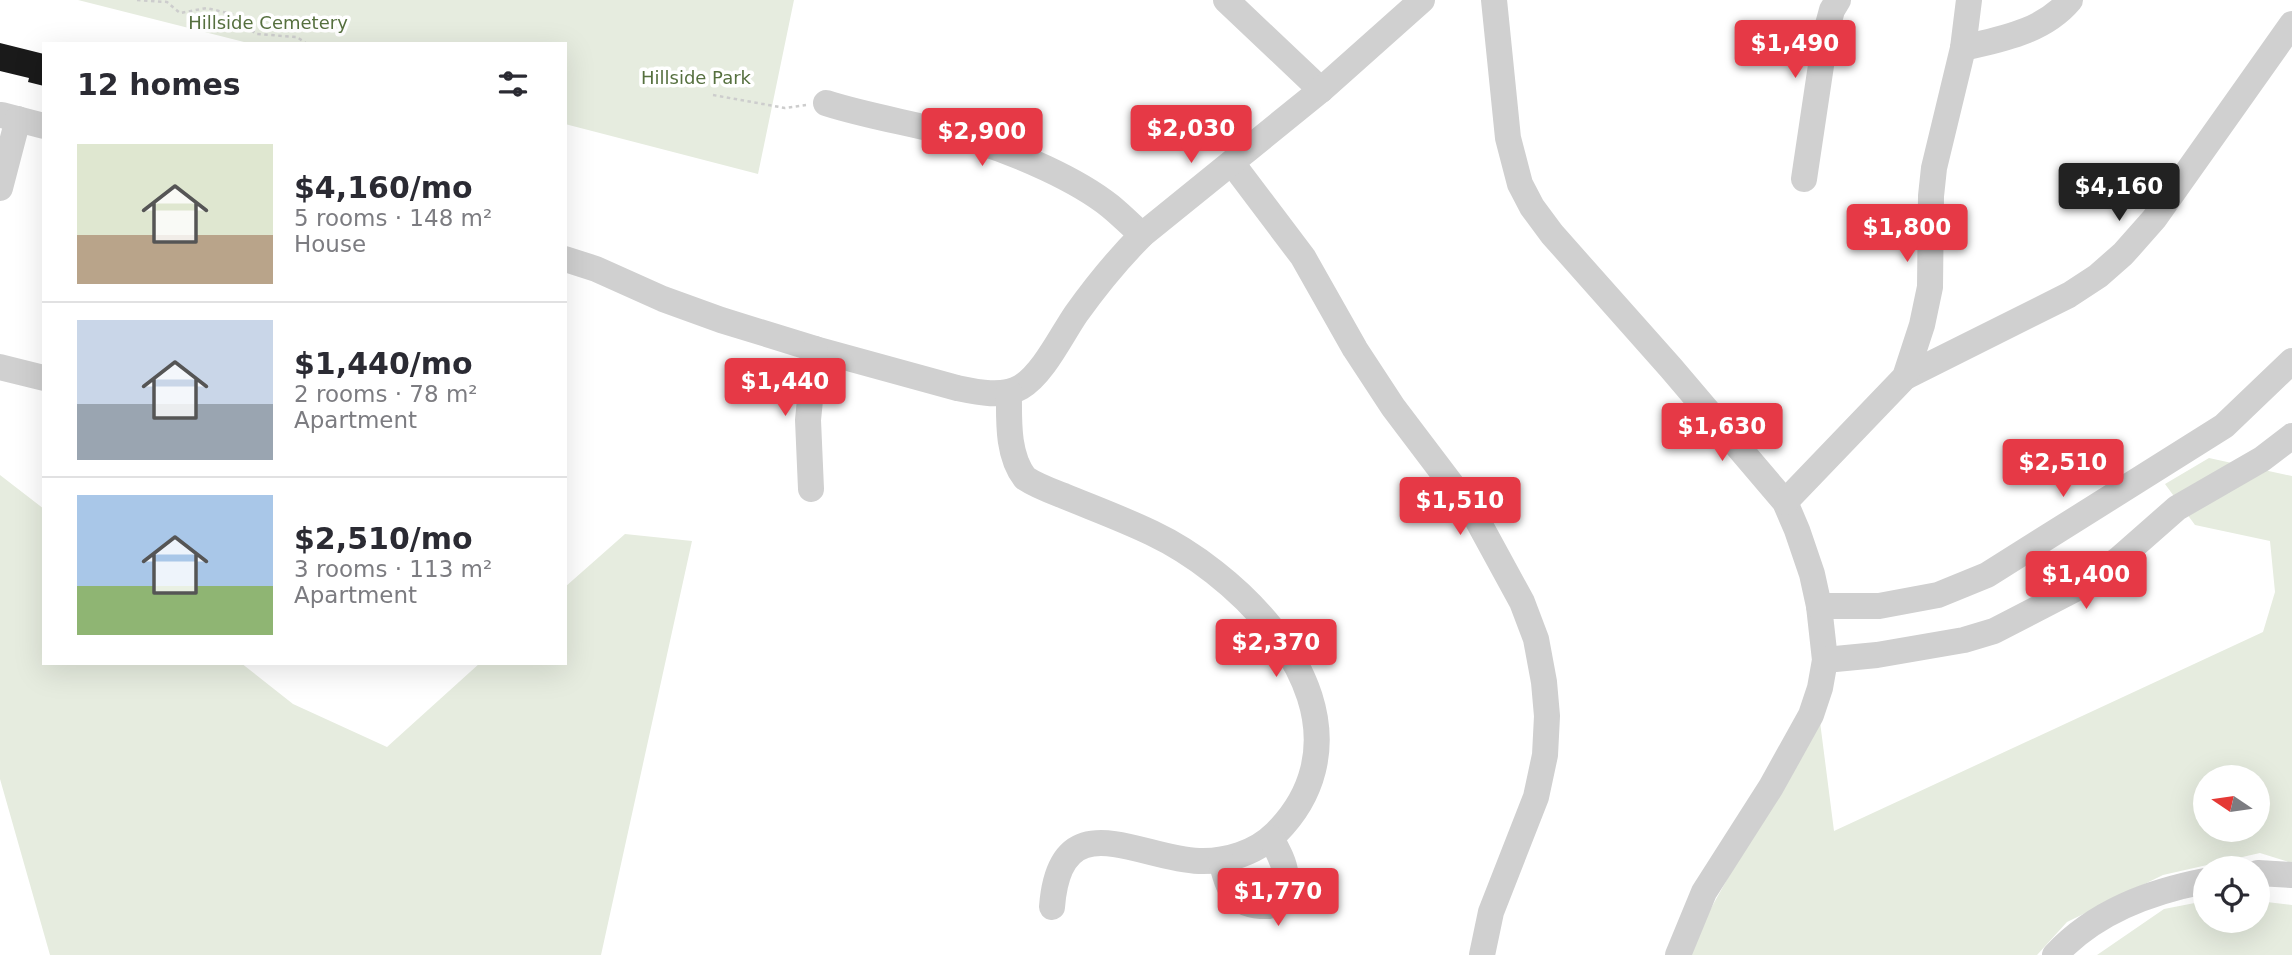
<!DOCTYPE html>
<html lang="en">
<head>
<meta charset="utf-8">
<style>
  body { margin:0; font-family:"DejaVu Sans",sans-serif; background:#f2f2f3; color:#2b2b33; height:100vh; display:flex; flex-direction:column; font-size:26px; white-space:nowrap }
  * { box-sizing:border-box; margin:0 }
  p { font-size:23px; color:#7c7c81 }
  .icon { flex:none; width:38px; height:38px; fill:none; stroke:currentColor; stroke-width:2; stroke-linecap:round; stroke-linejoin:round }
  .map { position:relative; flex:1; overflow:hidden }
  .drawer { position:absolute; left:42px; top:42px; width:525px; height:623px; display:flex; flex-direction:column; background:#fff; border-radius:0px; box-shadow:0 7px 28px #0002 }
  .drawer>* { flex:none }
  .needle { width:46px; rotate:283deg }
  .buttons { position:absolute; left:2193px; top:765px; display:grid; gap:14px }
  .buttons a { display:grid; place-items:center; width:77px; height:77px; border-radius:50%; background:#fff; box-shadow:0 7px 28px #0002; font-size:35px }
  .price { position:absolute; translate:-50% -60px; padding:0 16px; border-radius:7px; background:#e63946; color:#fff; font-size:23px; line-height:46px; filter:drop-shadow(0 2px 4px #0008) }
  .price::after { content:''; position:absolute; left:50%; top:42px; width:21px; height:16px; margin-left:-10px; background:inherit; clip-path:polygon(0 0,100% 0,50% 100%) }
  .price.selected { background:#222; color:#fff }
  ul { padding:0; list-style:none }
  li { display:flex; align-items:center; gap:21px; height:175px; padding:0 35px }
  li+li { border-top:2px solid #e1e1e2 }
  li span { display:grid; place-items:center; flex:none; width:196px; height:140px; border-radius:0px; color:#555 }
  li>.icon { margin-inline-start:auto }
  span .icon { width:84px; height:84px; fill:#fffc; stroke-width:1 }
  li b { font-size:30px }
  h2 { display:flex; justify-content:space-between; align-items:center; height:84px; padding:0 35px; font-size:30px }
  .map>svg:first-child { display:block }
  .green { fill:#e6ecdf; fill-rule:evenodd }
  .building { fill:#1a1a1a }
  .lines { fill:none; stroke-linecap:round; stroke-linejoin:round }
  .path { stroke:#cdcdcd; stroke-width:2.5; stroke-dasharray:3.5 3.5; stroke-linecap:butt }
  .minor { stroke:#d0d0d0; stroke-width:26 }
  .labels { text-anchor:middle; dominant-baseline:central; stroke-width:7; stroke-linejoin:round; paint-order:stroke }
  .park-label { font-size:18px; fill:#56703f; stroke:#fff }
</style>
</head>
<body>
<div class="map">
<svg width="2292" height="955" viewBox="0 0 2292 955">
  <rect width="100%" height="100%" fill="#fff"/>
  <g class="green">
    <polygon points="78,0 794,0 758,174 565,124 565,44 252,44"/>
    <path d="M 2209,458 L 2292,476 L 2292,863 L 2260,853 L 2163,875 L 2067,922 L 2037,955 L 1685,955 L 1819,714 L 1834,831 L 2263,632 L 2275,592 L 2270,541 L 2195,525 L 2165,484 ZM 2205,777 L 2258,777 L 2258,830 L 2205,830 Z"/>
    <polygon points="0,475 44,509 44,663 241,663 293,704 387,747 480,663 565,663 565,587 625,534 692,541 601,955 50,955 0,779"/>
    <polygon points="2205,901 2205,920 2258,920 2258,901 2292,905 2292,955 2097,955 2164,909"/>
  </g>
  <polygon class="building" points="0,43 44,54 44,86 28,82 29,78 0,71"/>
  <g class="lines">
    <g class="path">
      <polyline points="137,0 167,2 180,13 207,8 235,15 256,34 297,37 307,44"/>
      <polyline points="713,95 785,108 806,105"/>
    </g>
    <g class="minor">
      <polyline points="1226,0 1321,90"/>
      <polyline points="1494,0 1508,138 1520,184 1532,207 1552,234 1671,368 1785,502 1797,530 1812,574 1819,606 1825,660 1820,688 1811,715 1771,787 1704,892 1678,955"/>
      <path d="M 1963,48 C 2001,39 2043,32 2070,0"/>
      <path d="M 826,103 C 876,119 927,125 976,141 C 1018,154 1076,179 1110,206 C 1121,215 1131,225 1142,235"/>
      <polyline points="2,115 44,126"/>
      <polyline points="1232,163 1303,257 1355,349 1393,407 1474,514 1522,602 1536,639 1544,682 1547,716 1545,755 1536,797 1491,912 1482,955"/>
      <polyline points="1804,179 1826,32 1832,10 1838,0"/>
      <polyline points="0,188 18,119"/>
      <path d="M 565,259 L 596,269 L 663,299 L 721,320 L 815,349 L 957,388 C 976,392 1002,398 1021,387 C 1043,374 1061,336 1076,314 C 1096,286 1118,259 1142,235 L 1321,90 L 1422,0"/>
      <polyline points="0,367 44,378"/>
      <polyline points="1905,377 2069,295 2098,276 2123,254 2154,219 2292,24"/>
      <path d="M 1009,392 C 1009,420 1007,455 1025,478 C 1037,486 1051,491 1064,496 C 1093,508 1123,519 1152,533 C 1232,571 1338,671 1313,770 C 1307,794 1294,815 1276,833 C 1256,853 1226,862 1199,861 C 1136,858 1060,801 1052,907"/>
      <polyline points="811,489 808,420 815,349"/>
      <polyline points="1785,502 1905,377 1922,325 1930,287 1931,196 1934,168 1963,48 1969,0"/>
      <polyline points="1819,606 1879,606 1938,595 1987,575 2224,426 2292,361"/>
      <polyline points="1825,660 1877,655 1964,640 1994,631 2081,586 2119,559 2177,508 2262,459 2292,436"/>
      <path d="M 1221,861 C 1229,891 1234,907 1269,906 C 1295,882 1286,866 1271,838"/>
      <polyline points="2258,873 2292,875"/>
      <path d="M 2055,955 C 2095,912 2149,892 2205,881"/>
    </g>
  </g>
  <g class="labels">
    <g class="park-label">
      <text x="268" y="22">Hillside Cemetery</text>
      <text x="696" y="77">Hillside Park</text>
    </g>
  </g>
</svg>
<div class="buttons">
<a><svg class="needle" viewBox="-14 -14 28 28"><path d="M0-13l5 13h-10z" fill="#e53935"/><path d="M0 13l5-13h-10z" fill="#7c7c81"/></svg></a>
<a><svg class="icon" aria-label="locate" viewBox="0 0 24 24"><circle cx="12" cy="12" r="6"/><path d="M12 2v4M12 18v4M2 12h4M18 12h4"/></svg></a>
</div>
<b class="price" style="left:1795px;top:80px">$1,490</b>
<b class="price" style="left:1191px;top:165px">$2,030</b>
<b class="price" style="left:982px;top:168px">$2,900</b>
<b class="price selected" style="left:2119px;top:223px">$4,160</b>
<b class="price" style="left:1907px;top:264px">$1,800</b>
<b class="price" style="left:785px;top:418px">$1,440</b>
<b class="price" style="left:1722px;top:463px">$1,630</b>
<b class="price" style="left:2063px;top:499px">$2,510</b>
<b class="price" style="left:1460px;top:537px">$1,510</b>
<b class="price" style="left:2086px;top:611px">$1,400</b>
<b class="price" style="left:1276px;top:679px">$2,370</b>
<b class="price" style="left:1278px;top:928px">$1,770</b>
<section class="drawer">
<h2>12 homes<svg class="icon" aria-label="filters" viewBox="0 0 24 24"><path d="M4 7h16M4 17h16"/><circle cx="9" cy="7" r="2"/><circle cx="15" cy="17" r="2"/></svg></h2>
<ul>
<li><span style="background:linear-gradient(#dfe7d0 65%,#b9a48a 0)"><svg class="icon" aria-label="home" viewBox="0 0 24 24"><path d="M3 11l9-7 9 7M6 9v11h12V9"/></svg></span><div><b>$4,160/mo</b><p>5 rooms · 148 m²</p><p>House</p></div></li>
<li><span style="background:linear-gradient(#c9d6e8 60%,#9aa5b1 0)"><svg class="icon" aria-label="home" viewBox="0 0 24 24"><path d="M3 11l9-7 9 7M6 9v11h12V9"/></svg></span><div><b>$1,440/mo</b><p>2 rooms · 78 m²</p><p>Apartment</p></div></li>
<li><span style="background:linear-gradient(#a9c7e8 65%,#8fb573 0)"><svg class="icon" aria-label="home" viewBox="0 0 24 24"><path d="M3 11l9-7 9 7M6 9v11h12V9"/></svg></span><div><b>$2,510/mo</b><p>3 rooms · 113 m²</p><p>Apartment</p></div></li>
</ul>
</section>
</div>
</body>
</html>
